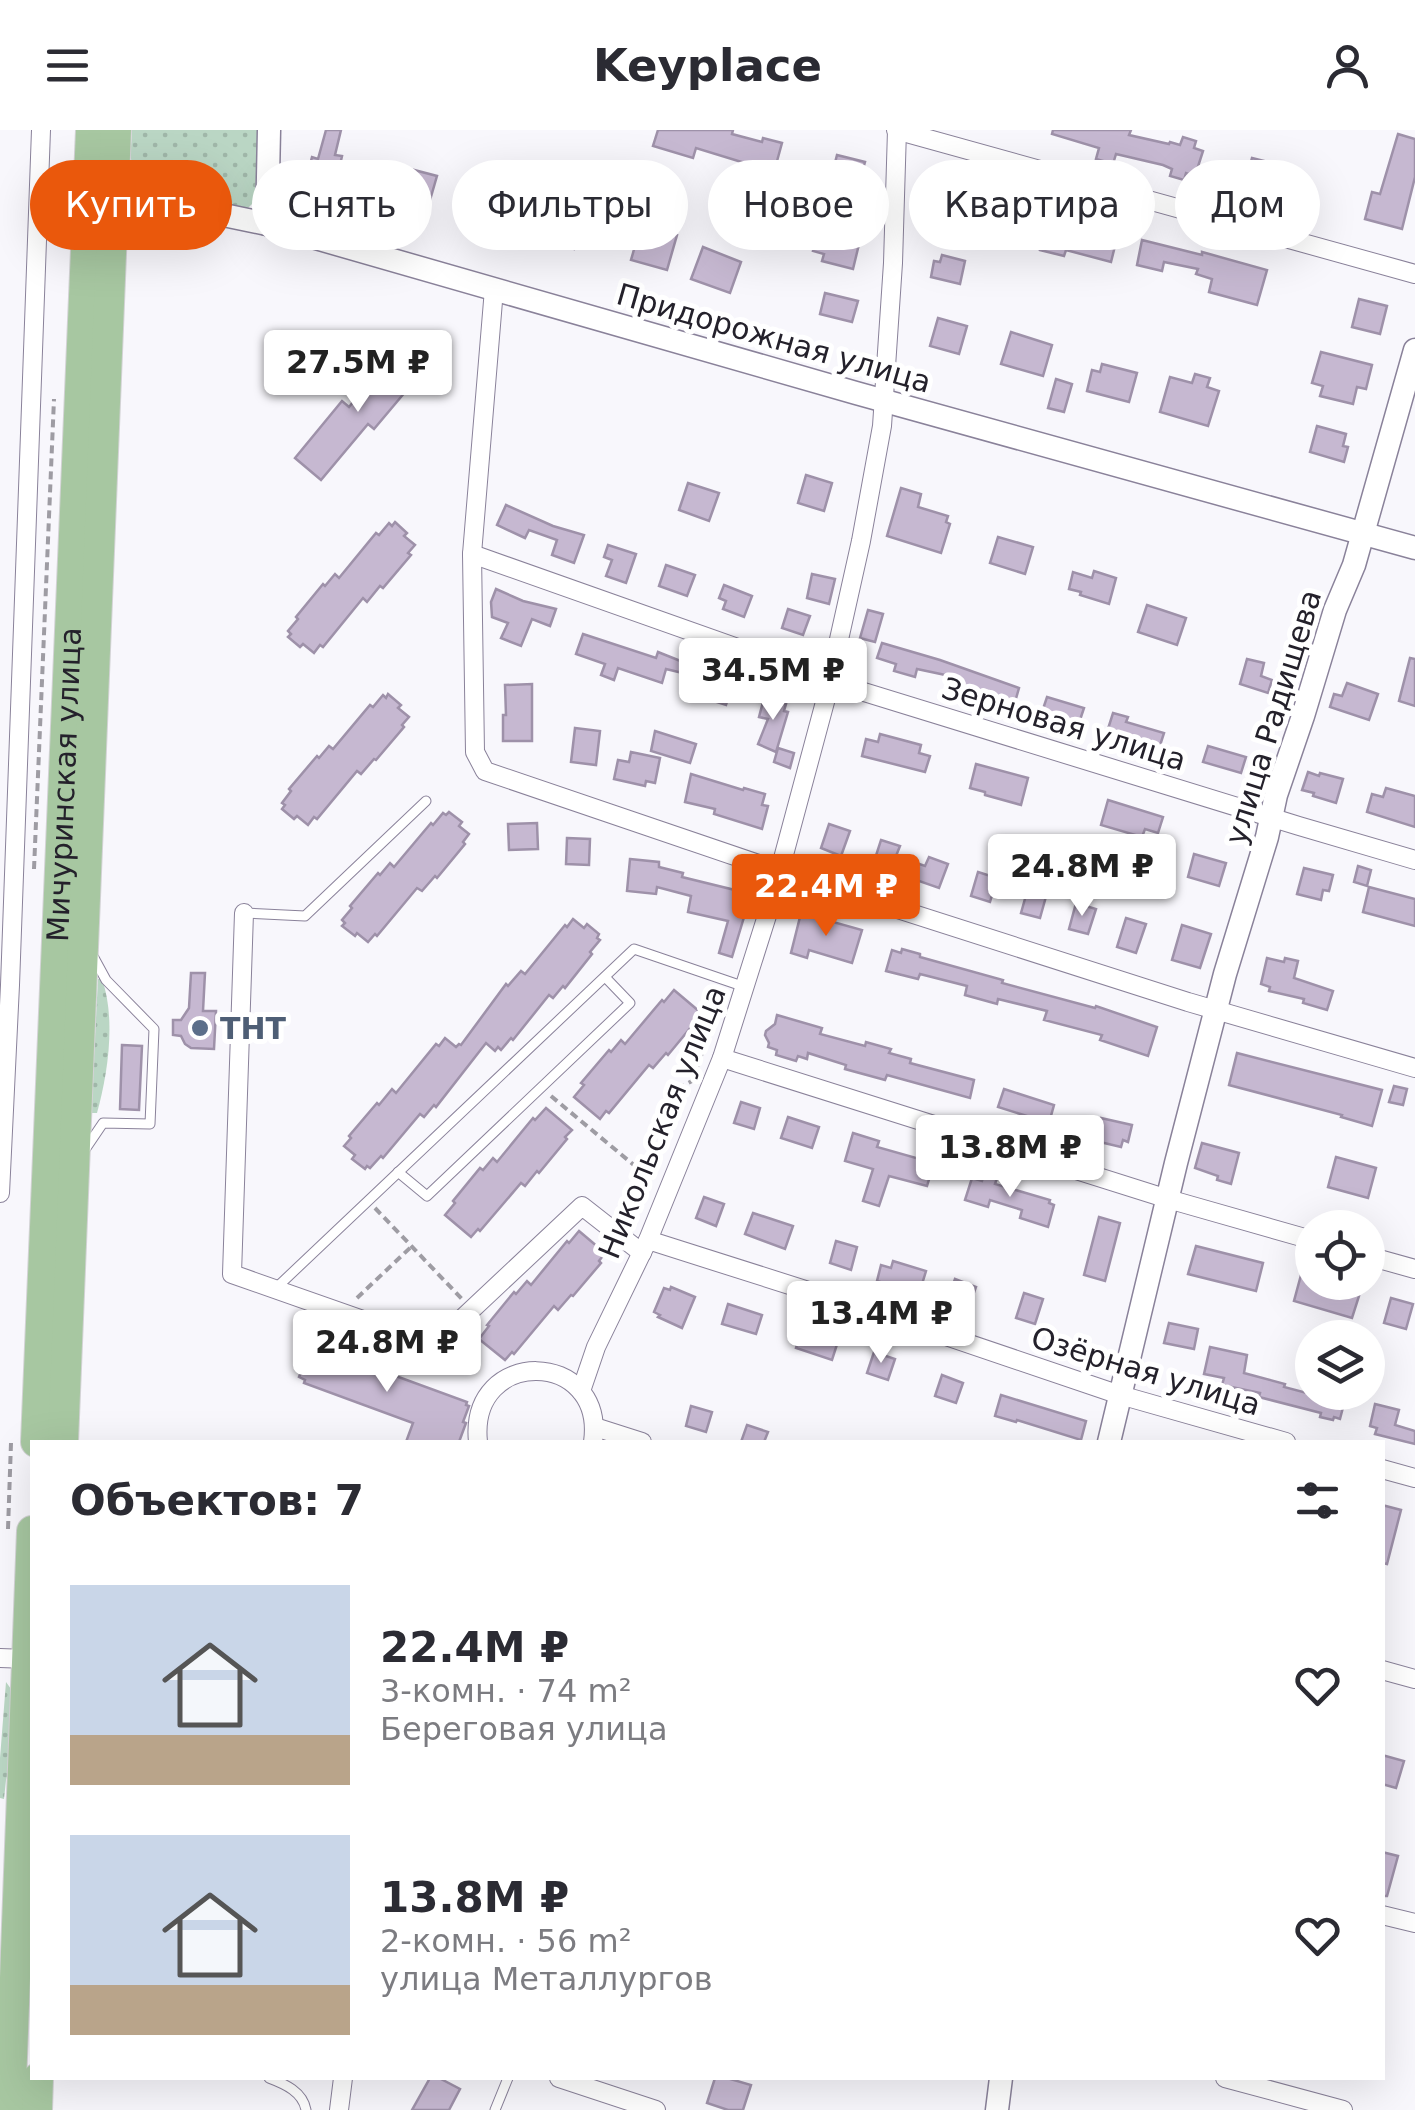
<!DOCTYPE html>
<html lang="ru">
<head>
<meta charset="utf-8">
<style>
  body { margin:0; font-family:"DejaVu Sans",sans-serif; background:#f7f7f7; color:#2b2b33; height:100vh; display:flex; flex-direction:column; font-size:38px; white-space:nowrap }
  * { box-sizing:border-box; margin:0 }
  p { font-size:32px; color:#7c7c81 }
  .icon { flex:none; width:55px; height:55px; fill:none; stroke:currentColor; stroke-width:2; stroke-linecap:round; stroke-linejoin:round }
  .map { position:relative; flex:1; overflow:hidden }
  .panel { position:absolute; left:30px; top:1310px; width:1355px; height:640px; display:flex; flex-direction:column; background:#fff; border-radius:0px; box-shadow:0 10px 40px #0002 }
  .panel>* { flex:none }
  .guide { position:absolute; left:30px; top:30px; width:1355px; height:90px; display:flex; gap:20px }
  .fabs { position:absolute; left:1295px; top:1080px; display:grid; gap:20px }
  .fabs a { display:grid; place-items:center; width:90px; height:90px; border-radius:50%; background:#fff; box-shadow:0 10px 40px #0002; font-size:50px }
  .price { position:absolute; translate:-50% -85px; padding:0 22px; border-radius:10px; background:#fff; color:#222; font-size:32px; line-height:65px; filter:drop-shadow(0 2px 5px #0008) }
  .price::after { content:''; position:absolute; left:50%; top:60px; width:30px; height:22px; margin-left:-15px; background:inherit; clip-path:polygon(0 0,100% 0,50% 100%) }
  .price.current { background:#ea580c; color:#fff }
  ul { padding:0; list-style:none }
  li { display:flex; align-items:center; gap:30px; height:250px; padding:0 40px }
  li span { display:grid; place-items:center; flex:none; width:280px; height:200px; border-radius:0px; color:#555 }
  li>.icon { margin-inline-start:auto }
  span .icon { width:120px; height:120px; fill:#fffc; stroke-width:1 }
  li b { font-size:42px }
  h2 { display:flex; justify-content:space-between; align-items:center; height:120px; padding:0 40px; font-size:42px }
  .pill { padding:0 35px; border-radius:45px; background:#fff; box-shadow:0 10px 40px #0002; font-size:35px; line-height:90px }
  .pill.current { background:#ea580c; color:#fff }
  header { display:flex; justify-content:space-between; align-items:center; height:130px; padding:0 40px; background:#fff; font-size:45px; font-weight:800 }
  .map>svg:first-child { display:block }
  .grass { fill:url(#grass-dots) }
  .building { fill:#c6b8d1; stroke:#9e91a9; stroke-width:2.5 }
  .lines { fill:none; stroke-linecap:round; stroke-linejoin:round }
  .service-casing { stroke:#8a829a; stroke-width:11 }
  .minor-casing { stroke:#8a829a; stroke-width:20 }
  .tertiary-casing { stroke:#8a829a; stroke-width:25 }
  .primary-casing { stroke:#d3d3d5; stroke-width:32 }
  .path { stroke:#9e9ca3; stroke-width:4; stroke-dasharray:8 5; stroke-linecap:butt }
  .service { stroke:#fff; stroke-width:9 }
  .minor { stroke:#fff; stroke-width:18 }
  .tertiary { stroke:#fff; stroke-width:22 }
  .primary { stroke:#a7c7a1; stroke-width:30 }
  .service-dot { fill:#5c6f8a; stroke:#fff; stroke-width:4 }
  .labels { text-anchor:middle; dominant-baseline:central; stroke-width:10; stroke-linejoin:round; paint-order:stroke }
  .street-label { font-size:30px; fill:#24212b; stroke:#fff }
  .service-label { font-size:30px; font-weight:bold; fill:#4e5e75; stroke:#fff; text-anchor:start }
</style>
</head>
<body>
<header><svg class="icon" aria-label="menu" viewBox="0 0 24 24"><path d="M4 6h16M4 12h16M4 18h16"/></svg>Keyplace<svg class="icon" aria-label="person" viewBox="0 0 24 24"><circle cx="12" cy="8" r="4"/><path d="M4 21q1-7 8-7t8 7"/></svg></header>
<div class="map">
<svg width="1415" height="1980" viewBox="0 0 1415 1980">
  <defs>
    <pattern id="grass-dots" width="8" height="8" patternUnits="userSpaceOnUse" patternTransform="scale(2.5)"><rect width="8" height="8" fill="#bad6c4"/><path d="M2 2h.1M6 6h.1" fill="none" stroke="#a0b7a9" stroke-width="1.8" stroke-linecap="round"/></pattern>
  </defs>
  <rect width="100%" height="100%" fill="#f8f7fc"/>
  <g class="grass">
    <path d="M 132,0 L 258,0 L 255,71 L 247,79 L 236,78 C 210,72 146,65 134,40 C 128,28 132,12 132,0 Z"/>
    <path d="M 98,849 L 102,849 C 116,889 108,943 97,983 L 91,983 Z"/>
    <polygon points="6,1552 11,1559 12,1629 6,1650 4,1669 0,1668 0,1628"/>
  </g>
  <g class="building">
    <polygon points="326,0 341,0 335,25 342,26 337,48 308,42 312,27 318,29"/>
    <polygon points="658,0 733,0 732,4 762,12 763,8 782,13 774,42 696,18 693,28 653,16"/>
    <polygon points="1053,0 1131,0 1129,5 1169,14 1170,12 1180,15 1183,7 1196,11 1194,18 1203,21 1195,46 1186,43 1184,50 1170,46 1172,39 1163,35 1116,24 1113,34 1096,29 1099,18 1052,4"/>
    <polygon points="1398,4 1415,9 1415,47 1402,99 1365,89 1372,62 1380,64"/>
    <polygon points="837,25 865,32 855,68 828,60"/>
    <polygon points="1252,28 1268,32 1268,35 1285,39 1279,67 1260,63 1257,73 1241,70 1243,60 1235,58 1240,33 1250,35"/>
    <polygon points="399,36 437,46 428,77 391,66"/>
    <polygon points="300,45 314,48 310,67 296,63"/>
    <polygon points="472,46 502,56 491,92 461,83"/>
    <polygon points="955,54 978,59 972,93 949,88"/>
    <polygon points="1049,83 1073,89 1071,96 1117,108 1111,132 1066,120 1064,126 1040,120"/>
    <polygon points="548,87 580,96 574,119 542,110"/>
    <polygon points="641,95 677,105 667,140 631,130"/>
    <polygon points="820,96 861,106 853,139 822,131 824,124 813,121"/>
    <polygon points="1142,110 1202,125 1202,122 1267,140 1257,175 1209,162 1212,149 1196,144 1198,139 1164,132 1162,141 1137,135"/>
    <polygon points="703,117 741,132 730,163 691,149"/>
    <polygon points="942,125 965,131 960,154 931,147 934,131 940,132"/>
    <polygon points="825,163 858,171 852,192 820,184"/>
    <polygon points="1359,169 1387,176 1380,204 1352,197"/>
    <polygon points="938,188 967,196 959,224 930,216"/>
    <polygon points="1011,202 1052,215 1043,246 1001,234"/>
    <polygon points="396,220 422,242 374,299 368,294 321,350 295,328 342,271 349,277"/>
    <polygon points="1321,222 1372,235 1366,259 1357,257 1353,274 1320,266 1323,256 1312,253"/>
    <polygon points="1102,234 1137,243 1129,272 1087,261 1092,240 1100,242"/>
    <polygon points="1195,244 1210,248 1207,257 1219,261 1208,296 1160,282 1170,247 1192,253"/>
    <polygon points="1056,249 1072,254 1064,282 1048,278"/>
    <polygon points="1317,296 1346,304 1343,316 1348,317 1344,332 1310,322"/>
    <polygon points="806,345 832,353 824,381 798,373"/>
    <polygon points="688,353 719,363 709,391 679,380"/>
    <polygon points="901,358 921,364 918,377 948,386 946,392 950,394 941,423 887,406"/>
    <polygon points="506,375 553,396 584,405 574,433 552,425 557,410 529,400 525,408 497,395"/>
    <polygon points="395,392 407,403 404,406 415,415 408,423 411,425 383,458 380,456 367,472 363,468 323,517 320,515 314,523 303,514 300,517 288,507 291,504 288,501 298,489 296,487 323,454 325,456 335,444 339,448 376,403 379,405 389,393 392,396"/>
    <polygon points="998,407 1033,417 1025,444 990,433"/>
    <polygon points="608,415 636,424 626,453 606,446 612,430 604,427"/>
    <polygon points="666,435 695,445 687,466 659,456"/>
    <polygon points="1094,441 1116,448 1109,474 1080,465 1081,462 1069,459 1073,442 1092,448"/>
    <polygon points="812,444 835,449 829,474 807,468"/>
    <polygon points="724,455 752,466 744,487 723,479 726,471 719,468"/>
    <polygon points="496,459 523,471 556,479 550,496 532,489 521,516 501,508 508,493 492,487 491,472"/>
    <polygon points="1147,475 1186,488 1177,515 1138,502"/>
    <polygon points="788,479 810,486 803,505 782,498"/>
    <polygon points="868,480 883,484 875,512 860,508"/>
    <polygon points="583,504 656,528 658,522 698,538 695,546 666,539 662,553 618,538 614,550 601,545 605,534 576,524"/>
    <polygon points="882,513 940,530 1019,558 1015,572 997,567 995,576 957,563 960,556 948,552 950,546 917,539 915,547 894,541 896,534 877,528"/>
    <polygon points="1410,528 1415,529 1415,576 1399,571"/>
    <polygon points="1247,529 1264,533 1261,546 1272,550 1268,563 1240,554"/>
    <polygon points="707,547 726,553 724,560 730,562 726,575 701,567"/>
    <polygon points="1347,553 1378,564 1369,590 1330,577 1334,564 1342,566"/>
    <polygon points="532,554 532,611 503,611 503,585 506,585 505,555"/>
    <polygon points="388,564 401,575 398,578 409,587 402,595 404,597 376,630 374,629 361,644 357,641 317,689 314,687 308,695 297,686 294,689 282,679 285,675 282,673 291,661 289,659 317,626 319,628 329,616 333,619 370,575 373,577 383,565 386,568"/>
    <polygon points="1047,567 1084,578 1076,602 1039,591"/>
    <polygon points="764,568 786,574 784,581 788,582 776,622 758,614 768,589 759,587"/>
    <polygon points="1113,583 1128,587 1126,592 1164,603 1156,628 1119,616 1121,607 1107,602"/>
    <polygon points="575,598 600,601 596,635 571,632"/>
    <polygon points="655,601 696,614 690,633 651,621"/>
    <polygon points="880,604 921,615 919,623 930,626 925,642 862,626 866,609 878,612"/>
    <polygon points="1208,616 1246,627 1241,643 1203,632"/>
    <polygon points="778,618 794,623 790,638 774,632"/>
    <polygon points="631,622 660,628 655,653 646,651 645,656 614,649 618,630 629,632"/>
    <polygon points="976,634 1028,648 1021,675 985,665 985,662 970,658"/>
    <polygon points="1308,642 1319,646 1320,643 1343,649 1336,673 1313,666 1314,663 1302,660"/>
    <polygon points="691,644 743,660 744,658 765,664 762,675 768,676 762,699 714,684 715,679 685,672"/>
    <polygon points="1386,658 1415,666 1415,697 1367,682 1372,664 1383,667"/>
    <polygon points="1108,670 1163,687 1158,703 1145,699 1142,707 1101,695"/>
    <polygon points="449,682 462,692 459,696 469,704 463,712 465,714 437,748 435,746 422,761 417,758 377,806 375,804 368,812 357,803 355,806 342,796 345,793 342,790 352,778 350,776 378,743 380,745 390,733 394,737 431,693 433,695 443,683 446,685"/>
    <polygon points="537,693 538,719 509,720 508,694"/>
    <polygon points="829,694 850,701 841,726 821,718"/>
    <polygon points="567,708 590,709 589,735 566,734"/>
    <polygon points="881,710 900,716 896,726 925,736 929,727 948,734 939,758 885,739 883,745 871,741"/>
    <polygon points="1194,724 1226,733 1219,756 1188,747"/>
    <polygon points="630,729 659,732 659,737 683,743 682,747 751,764 732,827 719,823 728,791 688,782 691,766 657,757 656,764 627,761"/>
    <polygon points="1358,736 1371,740 1367,756 1354,752"/>
    <polygon points="1304,738 1333,745 1329,761 1323,760 1321,770 1297,764"/>
    <polygon points="978,742 997,748 990,772 971,766"/>
    <polygon points="1369,757 1415,769 1415,796 1363,782"/>
    <polygon points="1028,758 1047,763 1040,788 1021,783"/>
    <polygon points="1076,773 1096,779 1088,804 1069,799"/>
    <polygon points="801,783 862,800 852,833 809,820 807,828 791,823"/>
    <polygon points="1126,788 1146,794 1136,823 1117,817"/>
    <polygon points="573,789 584,798 587,794 599,804 597,808 600,810 590,822 592,824 565,858 563,856 553,868 549,865 513,910 511,908 501,920 498,917 495,921 486,913 436,977 434,975 424,987 420,984 383,1028 381,1026 370,1038 367,1036 365,1039 352,1029 355,1025 344,1016 351,1008 349,1006 377,973 379,975 392,959 396,963 436,914 439,916 445,908 456,917 459,914 461,915 506,854 508,856 521,841 525,844 565,795 567,797"/>
    <polygon points="1182,795 1211,804 1200,838 1172,830"/>
    <polygon points="902,819 920,824 920,827 1003,850 1002,853 1095,878 1096,876 1157,897 1148,926 1100,910 1102,905 1044,890 1047,881 998,869 997,874 965,865 967,856 920,844 918,849 886,841 892,820 901,823"/>
    <polygon points="1267,828 1284,832 1285,828 1298,831 1294,848 1333,861 1327,880 1303,873 1304,869 1269,861 1270,857 1261,854"/>
    <polygon points="191,843 205,843 203,881 216,881 214,919 191,918 185,914 181,906 173,905 173,890 181,890 189,878"/>
    <polygon points="674,860 700,882 694,889 696,891 668,925 666,923 653,938 649,935 609,983 606,981 600,989 574,967 584,955 581,953 609,920 611,922 621,910 625,914 662,870 664,872"/>
    <polygon points="777,885 822,898 820,904 865,916 866,912 891,919 889,923 911,929 910,933 974,950 970,968 887,945 885,950 845,939 846,935 808,923 807,929 798,926 796,931 776,925 777,920 768,917 769,913 765,905 766,901 775,894"/>
    <polygon points="122,915 142,916 139,980 120,979"/>
    <polygon points="1237,923 1382,960 1372,996 1341,987 1342,985 1229,955"/>
    <polygon points="1394,956 1407,959 1403,975 1389,972"/>
    <polygon points="1004,959 1054,975 1049,993 998,977"/>
    <polygon points="741,972 760,978 754,999 734,993"/>
    <polygon points="546,978 572,1000 565,1007 567,1009 539,1043 537,1041 525,1056 521,1053 480,1101 478,1099 471,1107 445,1085 455,1073 453,1071 480,1038 483,1040 493,1028 497,1032 533,988 535,990"/>
    <polygon points="788,987 819,997 812,1018 781,1008"/>
    <polygon points="1101,988 1132,995 1128,1012 1123,1010 1121,1017 1100,1012 1101,1005 1097,1004"/>
    <polygon points="853,1003 879,1011 877,1017 934,1033 927,1056 889,1046 879,1076 863,1071 873,1039 845,1031"/>
    <polygon points="1202,1013 1239,1023 1231,1054 1217,1050 1218,1046 1195,1038"/>
    <polygon points="1336,1027 1376,1038 1368,1068 1328,1057"/>
    <polygon points="984,1044 997,1048 995,1054 1050,1070 1049,1073 1054,1075 1048,1097 1020,1088 1022,1080 990,1070 988,1077 965,1070 972,1048 982,1051"/>
    <polygon points="704,1067 724,1074 716,1096 696,1088"/>
    <polygon points="753,1083 793,1096 785,1119 745,1104"/>
    <polygon points="1099,1087 1120,1093 1105,1151 1084,1145"/>
    <polygon points="579,1101 605,1123 599,1131 601,1133 573,1166 571,1165 558,1180 554,1176 514,1224 512,1222 505,1230 479,1209 489,1196 487,1195 514,1162 516,1164 527,1151 531,1155 567,1111 569,1113"/>
    <polygon points="836,1111 857,1117 851,1140 830,1133"/>
    <polygon points="1196,1116 1263,1133 1256,1161 1188,1144"/>
    <polygon points="893,1131 926,1141 919,1164 877,1151 881,1135 891,1138"/>
    <polygon points="1301,1145 1312,1148 1312,1152 1334,1152 1355,1159 1353,1164 1359,1166 1352,1188 1294,1171"/>
    <polygon points="955,1149 976,1157 968,1179 947,1172"/>
    <polygon points="671,1157 695,1167 682,1198 658,1187 660,1185 654,1182 664,1158 670,1160"/>
    <polygon points="1024,1163 1043,1169 1035,1194 1016,1188"/>
    <polygon points="1391,1168 1413,1174 1406,1199 1384,1193"/>
    <polygon points="728,1174 762,1185 756,1204 722,1194"/>
    <polygon points="812,1192 841,1202 832,1230 796,1218 802,1197 809,1200"/>
    <polygon points="1169,1193 1198,1199 1194,1219 1164,1213"/>
    <polygon points="311,1215 467,1272 466,1275 469,1276 463,1292 466,1293 459,1312 406,1312 413,1293 304,1253 305,1250 299,1247 303,1237 299,1236 305,1221 308,1222"/>
    <polygon points="1210,1217 1247,1225 1244,1243 1285,1254 1284,1257 1318,1266 1319,1262 1347,1262 1340,1289 1334,1287 1333,1290 1320,1287 1321,1283 1259,1267 1260,1263 1222,1255 1224,1248 1204,1244"/>
    <polygon points="874,1222 895,1229 888,1250 867,1243"/>
    <polygon points="942,1245 963,1253 956,1273 935,1266"/>
    <polygon points="1001,1265 1086,1291 1081,1310 1017,1290 1016,1292 995,1286"/>
    <polygon points="1375,1274 1399,1280 1395,1295 1415,1301 1415,1314 1375,1304 1377,1298 1370,1296"/>
    <polygon points="691,1276 712,1282 706,1302 686,1296"/>
    <polygon points="747,1295 768,1302 764,1312 741,1312"/>
    <polygon points="1382,1375 1401,1380 1387,1434 1382,1433"/>
    <polygon points="1382,1625 1404,1631 1396,1658 1382,1654"/>
    <polygon points="1382,1722 1398,1726 1387,1766 1382,1766"/>
    <polygon points="430,1948 439,1948 460,1959 449,1980 412,1980"/>
    <polygon points="715,1948 727,1948 751,1955 743,1980 728,1980 707,1973"/>
  </g>
  <g class="lines">
    <g class="service-casing">
      <g id="service">
        <polyline points="244,783 305,786 426,671"/>
        <polyline points="84,1021 103,993 150,994 154,899 106,850 94,828"/>
        <polyline points="398,1042 427,1066 630,873 605,847"/>
        <polyline points="275,1159 634,819 745,857"/>
        <path d="M 269,1948 C 285,1954 303,1962 306,1980"/>
        <polyline points="495,1980 508,1948"/>
      </g>
    </g>
    <g class="minor-casing">
      <g id="minor">
        <polyline points="896,0 1415,144"/>
        <polyline points="494,159 472,424 475,622 485,641 779,741 1188,872 1415,938"/>
        <polyline points="472,424 851,558 1299,696 1415,730"/>
        <polyline points="244,783 232,1144 434,1215 582,1076 642,1123"/>
        <polyline points="722,928 1168,1069 1312,1110"/>
        <polyline points="0,1063 10,855 41,0"/>
        <polyline points="648,1110 884,1185 1120,1265 1286,1312"/>
        <polyline points="1368,1126 1415,1139"/>
        <polyline points="581,1261 596,1217 648,1110 722,928 771,773 825,572 861,411 882,296 893,133 897,0"/>
        <polyline points="595,1297 642,1312"/>
        <path d="M 478,1312 C 468,1216 606,1219 593,1312"/>
        <polyline points="1382,1339 1415,1348"/>
        <polyline points="0,1528 27,1529"/>
        <polyline points="1382,1540 1415,1549"/>
        <polyline points="1382,1785 1415,1793"/>
        <polyline points="559,1948 656,1980"/>
        <polyline points="1225,1948 1343,1980"/>
        <polyline points="339,1980 343,1948"/>
      </g>
    </g>
    <g class="tertiary-casing">
      <g id="tertiary">
        <polyline points="114,65 161,72 267,94 856,263 1415,418"/>
        <polyline points="267,94 269,0"/>
        <polyline points="1109,1312 1176,1033 1225,844 1267,707 1276,665 1303,586 1335,480 1354,435 1415,220"/>
        <polyline points="997,1980 1001,1948"/>
      </g>
    </g>
    <g class="primary-casing">
      <g id="primary">
        <path id="s1" d="M 36,1312 L 91,0"/>
        <polyline points="63,1312 116,0"/>
        <polyline points="10,1980 32,1401"/>
        <polyline points="37,1980 38,1948"/>
      </g>
    </g>
    <g class="path">
      <polyline points="34,739 54,269"/>
      <polyline points="551,966 647,1046 626,1093"/>
      <polyline points="647,1046 681,957 692,951 718,878"/>
      <polyline points="375,1078 462,1169"/>
      <polyline points="357,1168 412,1116"/>
      <polyline points="8,1399 11,1313"/>
    </g>
    <use href="#service" class="service"/>
    <use href="#minor" class="minor"/>
    <use href="#tertiary" class="tertiary"/>
    <use href="#primary" class="primary"/>
  </g>
  <circle class="service-dot" cx="200" cy="898" r="10"/>
  <g class="labels">
    <g class="street-label">
      <text transform="translate(774 208) rotate(16)">Придорожная улица</text>
      <text transform="translate(1273 587) rotate(-73)">улица Радищева</text>
      <text transform="translate(1064 594) rotate(17)">Зерновая улица</text>
      <text stroke="none"><textPath href="#s1" startOffset="658">Мичуринская улица</textPath></text>
      <text transform="translate(662 992) rotate(-68)">Никольская улица</text>
      <text transform="translate(1146 1241) rotate(17)">Озёрная улица</text>
    </g>
    <g class="service-label">
      <text x="220" y="898">ТНТ</text>
    </g>
  </g>
</svg>
<div class="fabs">
<a><svg class="icon" aria-label="locate" viewBox="0 0 24 24"><circle cx="12" cy="12" r="6"/><path d="M12 2v4M12 18v4M2 12h4M18 12h4"/></svg></a>
<a><svg class="icon" aria-label="layers" viewBox="0 0 24 24"><path d="M12 4l9 5-9 5-9-5zM3 14l9 5 9-5"/></svg></a>
</div>
<b class="price" style="left:358px;top:285px">27.5M ₽</b>
<b class="price" style="left:773px;top:593px">34.5M ₽</b>
<b class="price" style="left:1082px;top:789px">24.8M ₽</b>
<b class="price current" style="left:826px;top:809px">22.4M ₽</b>
<b class="price" style="left:1010px;top:1070px">13.8M ₽</b>
<b class="price" style="left:881px;top:1236px">13.4M ₽</b>
<b class="price" style="left:387px;top:1265px">24.8M ₽</b>
<div class="guide">
<a class="pill current">Купить</a>
<a class="pill">Снять</a>
<a class="pill">Фильтры</a>
<a class="pill">Новое</a>
<a class="pill">Квартира</a>
<a class="pill">Дом</a>
</div>
<section class="panel">
<h2>Объектов: 7<svg class="icon" aria-label="filters" viewBox="0 0 24 24"><path d="M4 7h16M4 17h16"/><circle cx="9" cy="7" r="2"/><circle cx="15" cy="17" r="2"/></svg></h2>
<ul>
<li><span style="background:linear-gradient(#c9d6e8 75%,#b9a48a 0)"><svg class="icon" aria-label="home" viewBox="0 0 24 24"><path d="M3 11l9-7 9 7M6 9v11h12V9"/></svg></span><div><b>22.4M ₽</b><p>3-комн. · 74 m²</p><p>Береговая улица</p></div><svg class="icon" aria-label="heart" viewBox="0 0 24 24"><path d="M12 20l-8-8c-3-5 5-10 8-4 3-6 11-1 8 4z"/></svg></li>
<li><span style="background:linear-gradient(#c9d6e8 75%,#b9a48a 0)"><svg class="icon" aria-label="home" viewBox="0 0 24 24"><path d="M3 11l9-7 9 7M6 9v11h12V9"/></svg></span><div><b>13.8M ₽</b><p>2-комн. · 56 m²</p><p>улица Металлургов</p></div><svg class="icon" aria-label="heart" viewBox="0 0 24 24"><path d="M12 20l-8-8c-3-5 5-10 8-4 3-6 11-1 8 4z"/></svg></li>
</ul>
</section>
</div>
</body>
</html>
